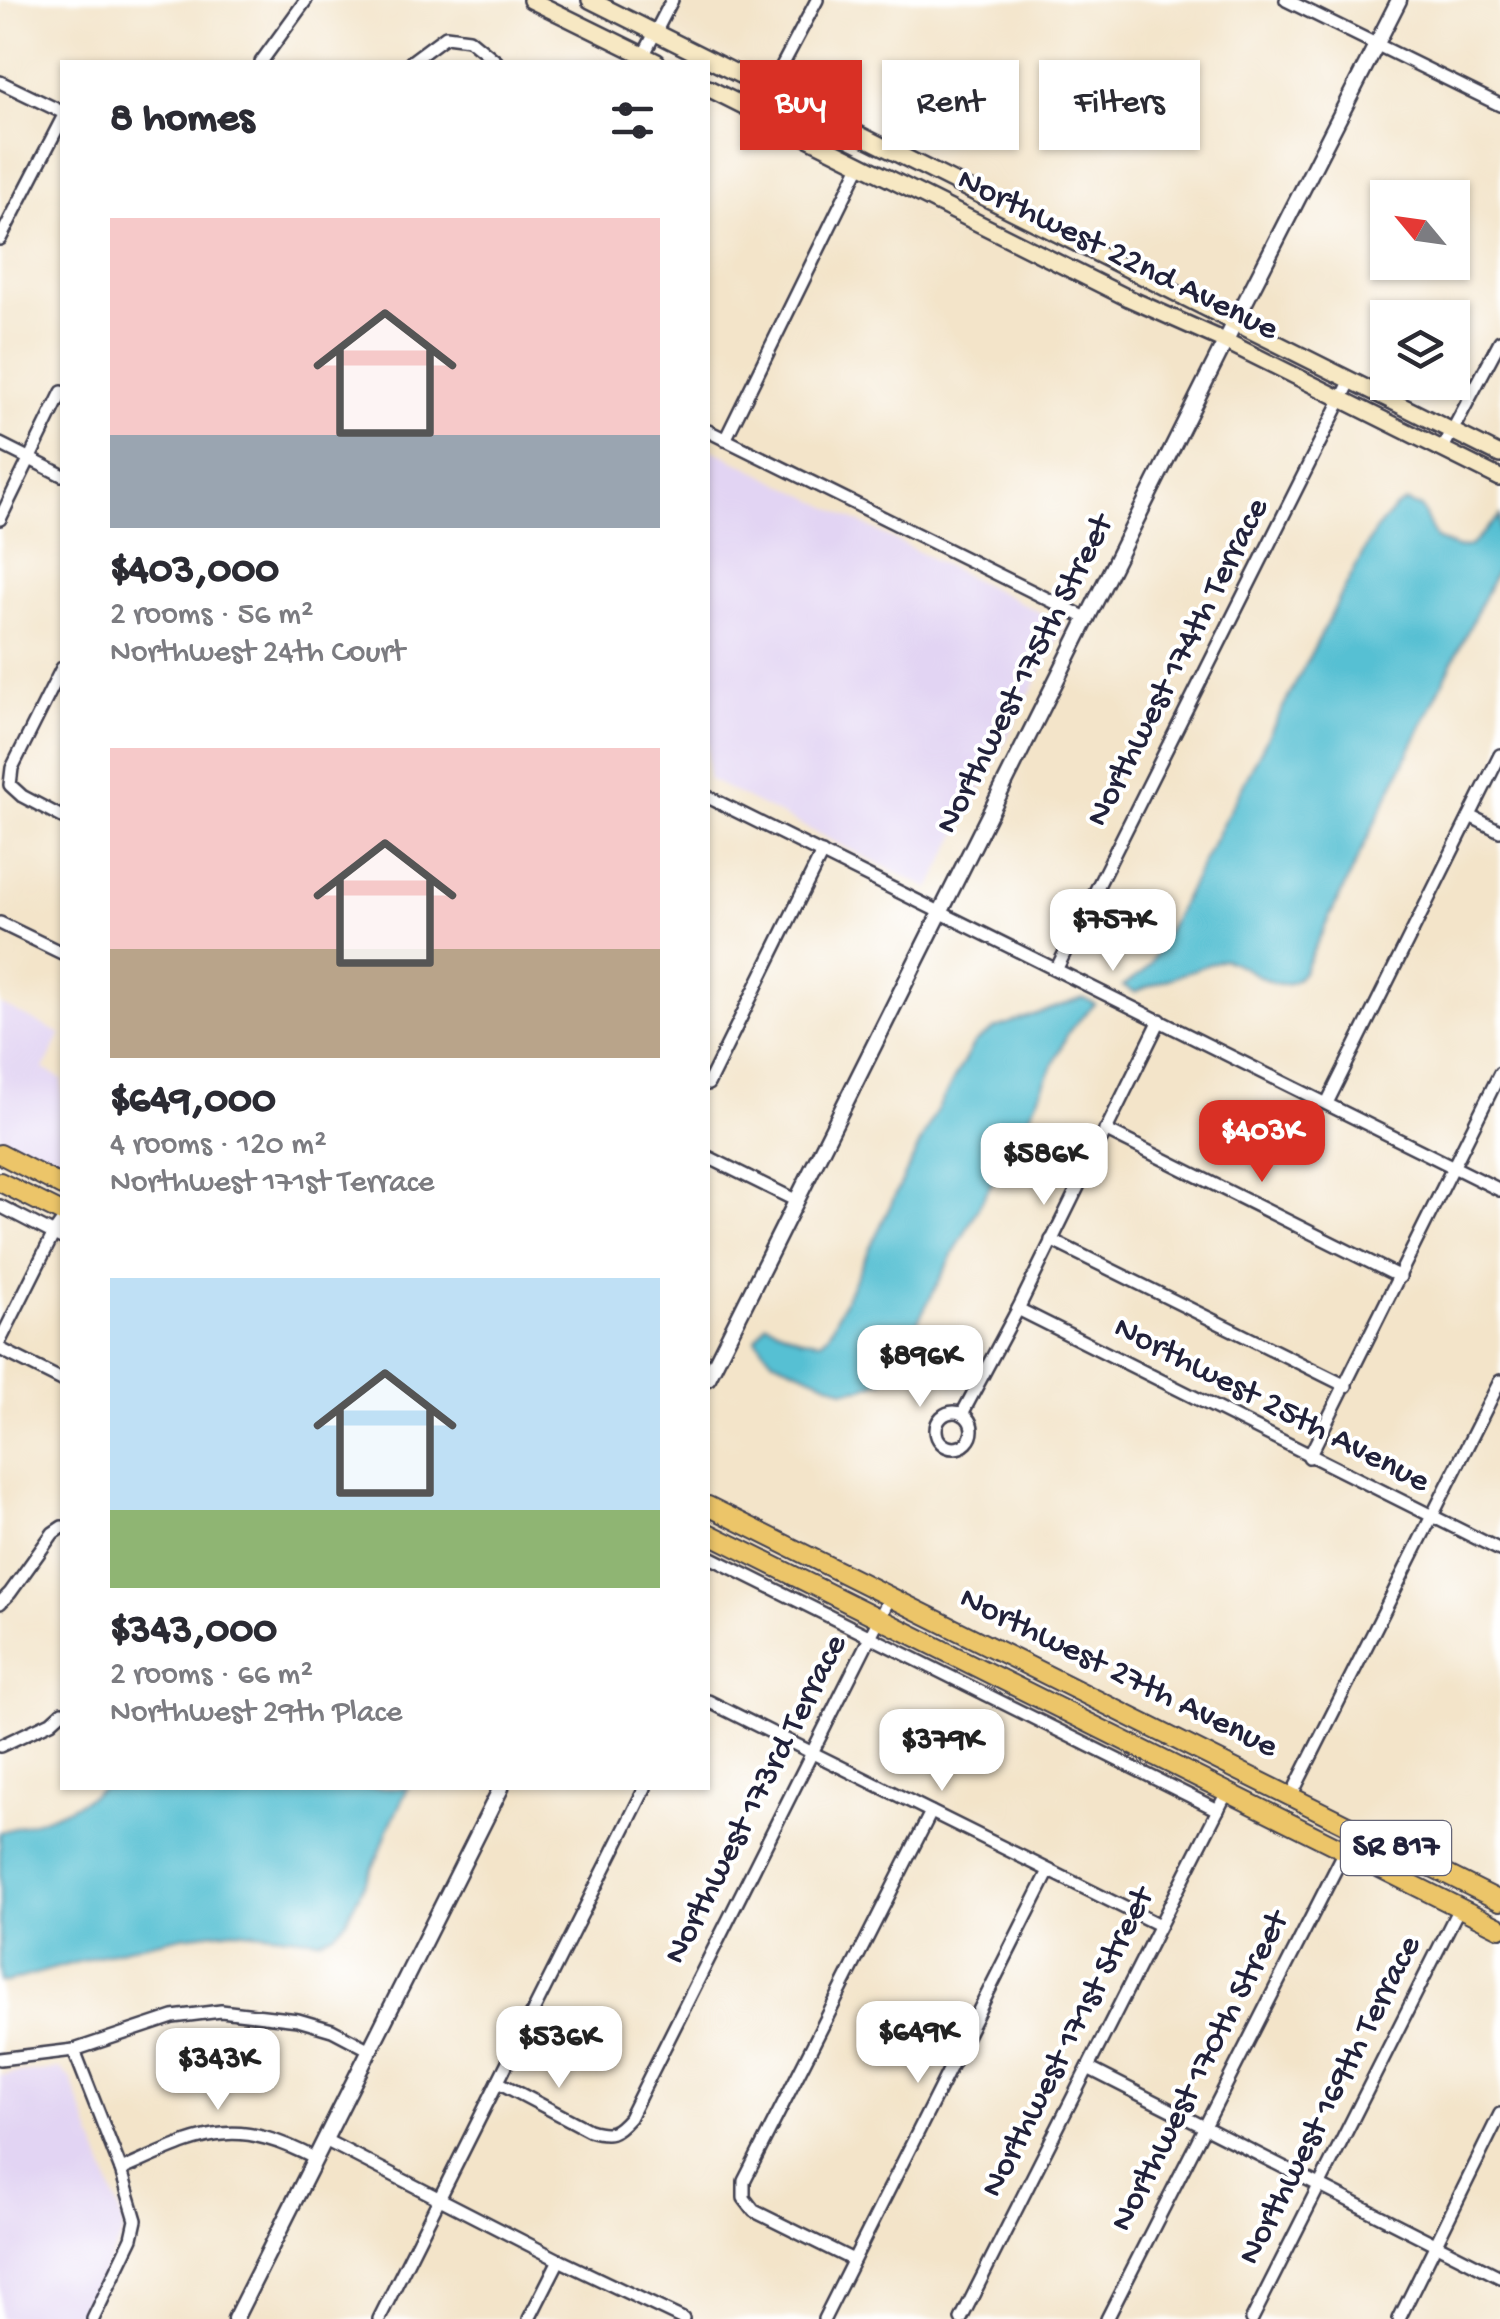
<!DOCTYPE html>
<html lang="en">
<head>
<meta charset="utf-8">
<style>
  body { margin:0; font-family:"Gochi Hand",sans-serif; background:#f7f7f7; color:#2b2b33; height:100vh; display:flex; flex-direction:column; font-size:38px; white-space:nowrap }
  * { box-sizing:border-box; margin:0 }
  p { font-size:32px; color:#7c7c81 }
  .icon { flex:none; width:55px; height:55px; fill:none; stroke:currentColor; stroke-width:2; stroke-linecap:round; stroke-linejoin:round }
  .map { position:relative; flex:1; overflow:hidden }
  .side { position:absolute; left:60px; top:60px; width:650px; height:1730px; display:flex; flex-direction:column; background:#fff; border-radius:0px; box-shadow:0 2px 8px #0004 }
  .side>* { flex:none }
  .top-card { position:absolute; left:740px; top:60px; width:610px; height:90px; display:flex; gap:20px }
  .needle { width:65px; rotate:299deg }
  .controls { position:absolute; left:1370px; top:180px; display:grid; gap:20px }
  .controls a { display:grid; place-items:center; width:100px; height:100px; border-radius:0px; background:#fff; box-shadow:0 2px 8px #0004; font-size:50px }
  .price { position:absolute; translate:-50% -85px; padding:0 22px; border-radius:20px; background:#fff; color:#222; font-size:32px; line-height:65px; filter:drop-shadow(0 2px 5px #0008) }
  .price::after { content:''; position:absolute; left:50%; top:60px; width:30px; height:22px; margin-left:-15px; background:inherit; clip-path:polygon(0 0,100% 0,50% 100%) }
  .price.current { background:#d93025; color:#fff }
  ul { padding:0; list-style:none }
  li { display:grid; align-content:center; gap:20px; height:530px; padding:0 50px }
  li span { display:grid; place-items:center; height:310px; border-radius:0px; color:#555 }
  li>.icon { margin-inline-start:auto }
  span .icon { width:180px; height:180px; fill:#fffc; stroke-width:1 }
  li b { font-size:42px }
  h2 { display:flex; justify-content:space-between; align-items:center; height:120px; padding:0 50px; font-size:42px }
  .pill { padding:0 35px; border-radius:0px; background:#fff; box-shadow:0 2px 8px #0004; font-size:35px; line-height:90px }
  .pill.current { background:#d93025; color:#fff }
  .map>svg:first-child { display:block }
  .built { fill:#e2d4f3 }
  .water { fill:#57c0d3; stroke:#3c7187; stroke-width:2.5 }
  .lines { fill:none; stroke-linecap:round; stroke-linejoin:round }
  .minor-casing { stroke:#413f50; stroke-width:16 }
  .tertiary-casing { stroke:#413f50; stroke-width:19 }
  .secondary-casing { stroke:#413f50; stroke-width:20 }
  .primary-casing { stroke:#413f50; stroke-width:22 }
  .minor { stroke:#fff; stroke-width:11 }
  .tertiary { stroke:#fff; stroke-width:14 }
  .secondary { stroke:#f7e8c3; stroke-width:15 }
  .primary { stroke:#ecc569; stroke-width:18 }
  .labels { text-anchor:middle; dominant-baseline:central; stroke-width:8; stroke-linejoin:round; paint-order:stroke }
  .shield { fill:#fff; stroke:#646476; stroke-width:2.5 }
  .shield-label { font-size:32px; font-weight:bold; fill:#22223b }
  .street-label { font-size:35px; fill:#22223b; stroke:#fff }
</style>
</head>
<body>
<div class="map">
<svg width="1500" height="2319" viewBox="0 0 1500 2319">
  <rect width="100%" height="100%" fill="#fff"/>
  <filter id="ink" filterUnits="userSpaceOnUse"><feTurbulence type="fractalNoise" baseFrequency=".01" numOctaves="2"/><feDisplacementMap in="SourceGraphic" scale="20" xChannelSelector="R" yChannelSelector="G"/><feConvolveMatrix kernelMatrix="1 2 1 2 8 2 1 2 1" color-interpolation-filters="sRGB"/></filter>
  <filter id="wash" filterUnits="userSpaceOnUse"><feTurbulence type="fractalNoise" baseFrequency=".0048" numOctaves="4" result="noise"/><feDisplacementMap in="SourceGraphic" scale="40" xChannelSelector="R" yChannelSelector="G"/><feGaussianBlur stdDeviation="2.25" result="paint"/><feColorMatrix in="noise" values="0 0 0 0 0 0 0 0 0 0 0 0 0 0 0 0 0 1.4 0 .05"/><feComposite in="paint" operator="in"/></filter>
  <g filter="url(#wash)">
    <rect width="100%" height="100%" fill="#f3e4c9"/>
    <g class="built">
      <polygon points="708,447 1065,625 930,889 708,779"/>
      <polygon points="0,1004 61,1034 44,1069 62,1079 62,1171 59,1172 0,1142"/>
      <polygon points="59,2069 71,2078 123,2222 123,2234 80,2319 0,2319 0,2075"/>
    </g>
    <g class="water">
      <path d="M 1406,502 L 1421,507 L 1436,539 L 1457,548 L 1470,546 L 1500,516 L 1500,564 L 1303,972 C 1280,1004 1249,963 1222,959 L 1135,992 L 1123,986 L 1142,973 L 1150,964 L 1374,532 L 1395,508 Z"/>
      <path d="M 1083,998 L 1095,1004 C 1086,1015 1075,1022 1068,1033 L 1022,1132 L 986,1193 L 910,1336 L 884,1380 L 864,1388 L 845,1390 L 772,1359 L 756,1339 L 766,1323 L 802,1339 L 821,1341 L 828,1335 L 932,1119 L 974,1043 L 995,1028 Z"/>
      <path d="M 102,1788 L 408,1788 L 388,1829 L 379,1855 L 346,1920 L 333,1934 L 318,1939 L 235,1930 L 183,1936 L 123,1949 L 7,1982 L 0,1982 L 0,1832 C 37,1822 71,1811 102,1788 Z"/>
    </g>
  </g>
  <g filter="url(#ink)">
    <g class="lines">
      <g class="minor-casing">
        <g id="minor">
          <polyline points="1286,0 1500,105"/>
          <polyline points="261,62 306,0"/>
          <polyline points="411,62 446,36 469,39 497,62"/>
          <polyline points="640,62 672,0"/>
          <polyline points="0,82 62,112"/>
          <polyline points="757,113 817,0"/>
          <polyline points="0,239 62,119"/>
          <polyline points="708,431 1088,619"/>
          <polyline points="725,440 860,165"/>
          <polyline points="0,444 62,475"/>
          <polyline points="1442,450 1500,341"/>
          <polyline points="0,519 62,392"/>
          <polyline points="62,668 12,768 10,785 22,796 62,817"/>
          <polyline points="708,797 1500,1190"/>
          <polyline points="1470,816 1500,831"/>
          <polyline points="0,923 62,953"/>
          <polyline points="1057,968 1350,382"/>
          <polyline points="708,1084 822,853"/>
          <polyline points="1327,1103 1500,755"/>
          <polyline points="1105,1130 1400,1277"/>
          <polyline points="708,1157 795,1200"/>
          <polyline points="0,1206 62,1238"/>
          <polyline points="1051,1240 1346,1386"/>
          <polyline points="1018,1309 1500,1550"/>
          <polyline points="0,1341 54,1233 62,1222"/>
          <polyline points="0,1349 62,1380"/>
          <circle cx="954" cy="1430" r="18"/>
          <polyline points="962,1414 1018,1309 1160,1020"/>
          <polyline points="1309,1457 1500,1073"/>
          <polyline points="708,1556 1218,1810"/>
          <polyline points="0,1603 10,1593 53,1533 62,1527"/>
          <polyline points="708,1701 1159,1925"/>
          <polyline points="0,1746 51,1722 62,1712"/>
          <polyline points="1291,1796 1500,1381"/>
          <polyline points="74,2050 121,2170 136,2220 132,2238 93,2319"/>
          <polyline points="0,2059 74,2050 173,2017 221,2011 298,2020 332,2030 370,2050"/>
          <polyline points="1088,2068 1500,2277"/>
          <path d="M 498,2082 L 589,2130 C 609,2136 615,2134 629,2118 L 890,1597"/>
          <polyline points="325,2140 559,2260 683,2319"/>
          <path d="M 121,2170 C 202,2135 231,2114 316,2159"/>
          <polyline points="853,2260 754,2211 744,2198 744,2181 931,1812"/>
          <polyline points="379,2319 645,1788"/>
          <polyline points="529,2319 559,2260"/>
          <polyline points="824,2319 1049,1871"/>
          <polyline points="961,2319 1227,1792"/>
          <polyline points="1107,2319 1345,1851"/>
          <polyline points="1252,2319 1459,1908"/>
          <polyline points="1399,2319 1500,2114"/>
        </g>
      </g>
      <g class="tertiary-casing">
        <g id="tertiary">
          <polyline points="708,1378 1235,322 1399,0"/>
          <polyline points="235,2319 501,1788"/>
        </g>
      </g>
      <g class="secondary-casing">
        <g id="secondary">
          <polyline points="531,0 657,62"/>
          <polyline points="590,0 1500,455"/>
          <polyline points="708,88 1128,298 1225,341 1500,478"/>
        </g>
      </g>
      <g class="primary-casing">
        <g id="primary">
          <polyline points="0,1154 62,1186"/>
          <polyline points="0,1182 62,1213"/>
          <polyline points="708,1506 1500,1901"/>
          <polyline points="708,1533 1500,1928"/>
        </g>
      </g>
      <use href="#minor" class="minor"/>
      <use href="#tertiary" class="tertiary"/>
      <use href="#secondary" class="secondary"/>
      <use href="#primary" class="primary"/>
    </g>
  </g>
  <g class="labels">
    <rect class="shield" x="1341" y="1821" width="110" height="54" rx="8"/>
    <g class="shield-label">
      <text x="1396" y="1848">SR 817</text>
    </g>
    <g class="street-label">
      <text transform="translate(1117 256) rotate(26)">Northwest 22nd Avenue</text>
      <text transform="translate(1179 663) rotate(-63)">Northwest 174th Terrace</text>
      <text transform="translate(1026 675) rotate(-63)">Northwest 175th Street</text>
      <text transform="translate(1271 1406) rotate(27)">Northwest 25th Avenue</text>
      <text transform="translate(1118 1674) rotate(26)">Northwest 27th Avenue</text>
      <text transform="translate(757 1800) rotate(-63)">Northwest 173rd Terrace</text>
      <text transform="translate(1069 2043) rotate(-63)">Northwest 171st Street</text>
      <text transform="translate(1201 2072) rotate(-63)">Northwest 170th Street</text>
      <text transform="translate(1331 2101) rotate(-63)">Northwest 169th Terrace</text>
    </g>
  </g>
</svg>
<div class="controls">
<a><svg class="needle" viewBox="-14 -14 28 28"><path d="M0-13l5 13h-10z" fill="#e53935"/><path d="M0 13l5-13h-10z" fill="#7c7c81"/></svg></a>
<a><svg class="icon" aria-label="layers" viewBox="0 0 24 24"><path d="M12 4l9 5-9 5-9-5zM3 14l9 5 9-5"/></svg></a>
</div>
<b class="price" style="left:1113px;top:974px">$757K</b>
<b class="price current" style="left:1262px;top:1185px">$403K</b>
<b class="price" style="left:1044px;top:1208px">$586K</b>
<b class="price" style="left:920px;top:1410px">$896K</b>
<b class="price" style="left:942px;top:1794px">$379K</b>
<b class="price" style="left:918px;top:2086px">$649K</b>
<b class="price" style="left:559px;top:2091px">$536K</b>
<b class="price" style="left:218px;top:2113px">$343K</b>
<div class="top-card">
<a class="pill current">Buy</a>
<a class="pill">Rent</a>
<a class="pill">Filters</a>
</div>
<section class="side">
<h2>8 homes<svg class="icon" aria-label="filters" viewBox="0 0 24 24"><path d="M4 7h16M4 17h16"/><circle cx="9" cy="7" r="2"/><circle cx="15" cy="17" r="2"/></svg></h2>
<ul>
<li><span style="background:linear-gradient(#f6c9c9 70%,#9aa5b1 0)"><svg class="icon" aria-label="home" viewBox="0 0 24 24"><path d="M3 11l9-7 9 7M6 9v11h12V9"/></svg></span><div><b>$403,000</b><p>2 rooms · 56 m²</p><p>Northwest 24th Court</p></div></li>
<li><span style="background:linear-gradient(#f6c9c9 65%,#b9a48a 0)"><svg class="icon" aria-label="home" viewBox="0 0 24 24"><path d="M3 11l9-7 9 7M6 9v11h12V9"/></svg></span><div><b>$649,000</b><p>4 rooms · 120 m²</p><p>Northwest 171st Terrace</p></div></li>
<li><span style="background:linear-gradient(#bfe0f5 75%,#8fb573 0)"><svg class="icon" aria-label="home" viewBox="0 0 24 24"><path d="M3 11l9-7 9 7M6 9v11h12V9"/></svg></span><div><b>$343,000</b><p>2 rooms · 66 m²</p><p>Northwest 29th Place</p></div></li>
</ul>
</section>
</div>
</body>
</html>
